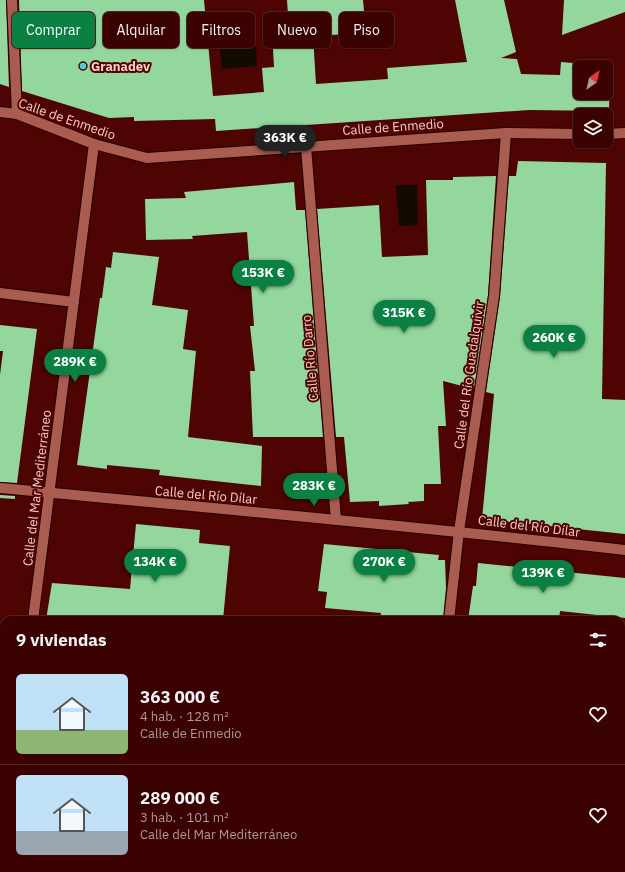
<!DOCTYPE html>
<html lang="es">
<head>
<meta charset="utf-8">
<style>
  body { margin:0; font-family:"IBM Plex Sans",sans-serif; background:#451111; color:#f1f3f6; height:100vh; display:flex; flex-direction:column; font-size:15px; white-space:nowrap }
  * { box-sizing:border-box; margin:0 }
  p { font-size:13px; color:#ab9899 }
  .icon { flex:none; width:22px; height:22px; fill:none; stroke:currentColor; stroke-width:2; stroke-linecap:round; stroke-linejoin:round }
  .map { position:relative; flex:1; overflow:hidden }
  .panel { position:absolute; left:0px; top:616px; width:625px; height:256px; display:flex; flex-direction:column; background:#3a0302; border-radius:12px 12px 0 0; box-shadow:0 1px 3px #0004,0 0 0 1px #542524 }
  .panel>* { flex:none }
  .guide { position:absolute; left:12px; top:12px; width:400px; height:36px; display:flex; gap:8px }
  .needle { width:26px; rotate:34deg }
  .fabs { position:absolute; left:573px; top:60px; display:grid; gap:8px }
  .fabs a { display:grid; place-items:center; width:40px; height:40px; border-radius:6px; background:#3a0302; box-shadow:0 1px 3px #0004,0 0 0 1px #542524; font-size:20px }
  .price { position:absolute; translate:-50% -34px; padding:0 9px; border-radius:14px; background:#0b8043; color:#fff; font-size:13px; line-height:26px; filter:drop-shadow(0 1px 2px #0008) }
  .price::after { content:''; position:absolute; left:50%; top:24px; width:12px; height:9px; margin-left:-6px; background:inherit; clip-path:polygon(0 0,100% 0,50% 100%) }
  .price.current { background:#222; color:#fff }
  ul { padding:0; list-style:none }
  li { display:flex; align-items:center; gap:12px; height:100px; padding:0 16px }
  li+li { border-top:1px solid #542524 }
  li span { display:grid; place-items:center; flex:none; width:112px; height:80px; border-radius:6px; color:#555 }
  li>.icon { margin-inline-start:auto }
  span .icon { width:48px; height:48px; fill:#fffc; stroke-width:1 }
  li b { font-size:17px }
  h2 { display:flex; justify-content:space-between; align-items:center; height:48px; padding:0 16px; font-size:17px }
  .pill { padding:0 14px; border-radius:6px; background:#3a0302; box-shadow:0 1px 3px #0004,0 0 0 1px #542524; font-size:14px; line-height:36px }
  .pill.current { background:#0b8043; color:#fff }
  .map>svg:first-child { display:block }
  .water { fill:#110b00 }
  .building { fill:#93d79e; fill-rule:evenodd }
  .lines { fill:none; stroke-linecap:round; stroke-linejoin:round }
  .minor-casing { stroke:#240201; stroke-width:12 }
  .minor { stroke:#aa5c51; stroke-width:10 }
  .poi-dot { fill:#53cadc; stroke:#4d0403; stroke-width:1.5 }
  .labels { text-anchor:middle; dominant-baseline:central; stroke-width:4; stroke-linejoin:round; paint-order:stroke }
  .poi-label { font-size:13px; font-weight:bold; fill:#f9ccc4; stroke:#4d0403; text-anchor:start }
  .street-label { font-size:13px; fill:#f9ccc4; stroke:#4d0403 }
</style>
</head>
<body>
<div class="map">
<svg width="625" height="872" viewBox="0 0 625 872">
  <rect width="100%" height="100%" fill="#4d0403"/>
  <g class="water">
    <polygon points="256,47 257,66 222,69 220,49"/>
    <polygon points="396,185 417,185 418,225 399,226"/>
  </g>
  <g class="building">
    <polygon points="0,0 6,0 9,87 0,84"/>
    <path d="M 19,0 L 204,0 L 213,96 L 264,92 L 262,68 L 274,67 L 272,31 L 289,30 L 287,0 L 363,0 L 366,33 L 313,36 L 316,84 L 388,79 L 387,68 L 467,62 L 455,0 L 504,0 L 516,52 L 501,58 L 517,59 L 521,74 L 560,75 L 561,62 L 610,66 L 609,111 L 529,110 L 216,131 L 215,119 L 134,121 L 134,117 L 109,118 L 22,91 ZM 580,67 L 606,67 L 606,93 L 580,93 Z"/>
    <polygon points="564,0 625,0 625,12 562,35"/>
    <polygon points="518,161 606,163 602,399 625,400 625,534 482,519 494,394 486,392 500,297 509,176 516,176"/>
    <polygon points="496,176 488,295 474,389 443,381 446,426 438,426 441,484 424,484 424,501 408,502 409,504 379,506 379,501 350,502 344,437 336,437 317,209 379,205 382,257 428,255 426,180 453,180 453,177"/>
    <polygon points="294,182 296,210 305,210 323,437 253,437 250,371 255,371 250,326 254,326 247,232 192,236 193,239 146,240 145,199 186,198 184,192"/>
    <polygon points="113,252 159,257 152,305 188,310 183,349 196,351 188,437 262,446 261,486 159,475 160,470 107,465 107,469 77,465 100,298 102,298 106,267 111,268"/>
    <polygon points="0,325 37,329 17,483 0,482 0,375 3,351 0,351"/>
    <polygon points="0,495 15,496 15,499 0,498"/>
    <polygon points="136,524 200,530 199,543 230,546 223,620 46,620 52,583 130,589"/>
    <polygon points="324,544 439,555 438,560 445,560 446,588 443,620 380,620 381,613 325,608 327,592 318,591"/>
    <polygon points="478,563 625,578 625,618 560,611 559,620 468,620 473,586 476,586"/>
  </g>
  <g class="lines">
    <g class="minor-casing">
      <g id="minor">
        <polyline points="12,0 17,114"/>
        <polyline points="0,112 17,114 94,144 147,158 506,133 580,134"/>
        <polyline points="606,134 625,133"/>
        <polyline points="306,147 336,520"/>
        <polyline points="0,293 74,302"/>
        <path d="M 0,488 C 208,508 417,526 625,550"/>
        <polyline points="33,620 94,144"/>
        <polyline points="449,620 459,531 494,296 506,133"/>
        <polyline points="0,664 4,664"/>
        <polyline points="621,703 625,703"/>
        <polyline points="0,831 4,832"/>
        <polyline points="244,868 271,872"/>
        <polyline points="1,872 4,846"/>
        <polyline points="422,872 422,868"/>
      </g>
    </g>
    <use href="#minor" class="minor"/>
  </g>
  <circle class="poi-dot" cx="83" cy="66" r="4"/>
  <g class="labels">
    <g class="poi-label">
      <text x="91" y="66">Granadev</text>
    </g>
    <g class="street-label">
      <text transform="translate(67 119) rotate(19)">Calle de Enmedio</text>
      <text transform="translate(393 127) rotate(-4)">Calle de Enmedio</text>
      <text transform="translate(310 358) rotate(-95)">Calle Río Darro</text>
      <text transform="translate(469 375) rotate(-82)">Calle del Río Guadalquivir</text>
      <text transform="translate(37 488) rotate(-83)">Calle del Mar Mediterráneo</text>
      <text transform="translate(206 495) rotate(5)">Calle del Río Dílar</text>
      <text transform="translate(529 526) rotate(7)">Calle del Río Dílar</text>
    </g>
  </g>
</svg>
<div class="fabs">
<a><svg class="needle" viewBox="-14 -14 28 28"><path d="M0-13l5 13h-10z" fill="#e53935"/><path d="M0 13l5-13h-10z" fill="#ab9899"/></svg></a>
<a><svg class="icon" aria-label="layers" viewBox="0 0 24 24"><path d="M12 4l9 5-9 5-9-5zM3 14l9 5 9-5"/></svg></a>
</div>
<b class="price current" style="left:285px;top:159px">363K €</b>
<b class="price" style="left:263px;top:294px">153K €</b>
<b class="price" style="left:404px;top:334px">315K €</b>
<b class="price" style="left:554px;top:359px">260K €</b>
<b class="price" style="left:75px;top:383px">289K €</b>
<b class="price" style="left:314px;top:507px">283K €</b>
<b class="price" style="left:155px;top:583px">134K €</b>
<b class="price" style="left:384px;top:583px">270K €</b>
<b class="price" style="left:543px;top:594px">139K €</b>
<div class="guide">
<a class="pill current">Comprar</a>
<a class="pill">Alquilar</a>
<a class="pill">Filtros</a>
<a class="pill">Nuevo</a>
<a class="pill">Piso</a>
</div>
<section class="panel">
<h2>9 viviendas<svg class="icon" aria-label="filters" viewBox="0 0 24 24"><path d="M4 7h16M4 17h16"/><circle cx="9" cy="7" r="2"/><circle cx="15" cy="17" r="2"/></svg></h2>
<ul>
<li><span style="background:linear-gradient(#bfe0f5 70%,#8fb573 0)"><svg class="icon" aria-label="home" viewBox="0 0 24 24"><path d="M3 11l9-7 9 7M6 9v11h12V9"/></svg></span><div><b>363 000 €</b><p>4 hab. · 128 m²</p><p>Calle de Enmedio</p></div><svg class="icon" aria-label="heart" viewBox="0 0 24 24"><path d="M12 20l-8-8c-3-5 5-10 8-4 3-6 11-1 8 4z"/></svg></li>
<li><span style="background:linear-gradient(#bfe0f5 70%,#9aa5b1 0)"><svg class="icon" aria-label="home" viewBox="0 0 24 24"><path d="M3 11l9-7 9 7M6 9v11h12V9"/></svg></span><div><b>289 000 €</b><p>3 hab. · 101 m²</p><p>Calle del Mar Mediterráneo</p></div><svg class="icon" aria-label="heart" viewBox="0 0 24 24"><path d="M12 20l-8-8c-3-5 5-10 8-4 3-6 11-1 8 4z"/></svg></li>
</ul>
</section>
</div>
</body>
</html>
